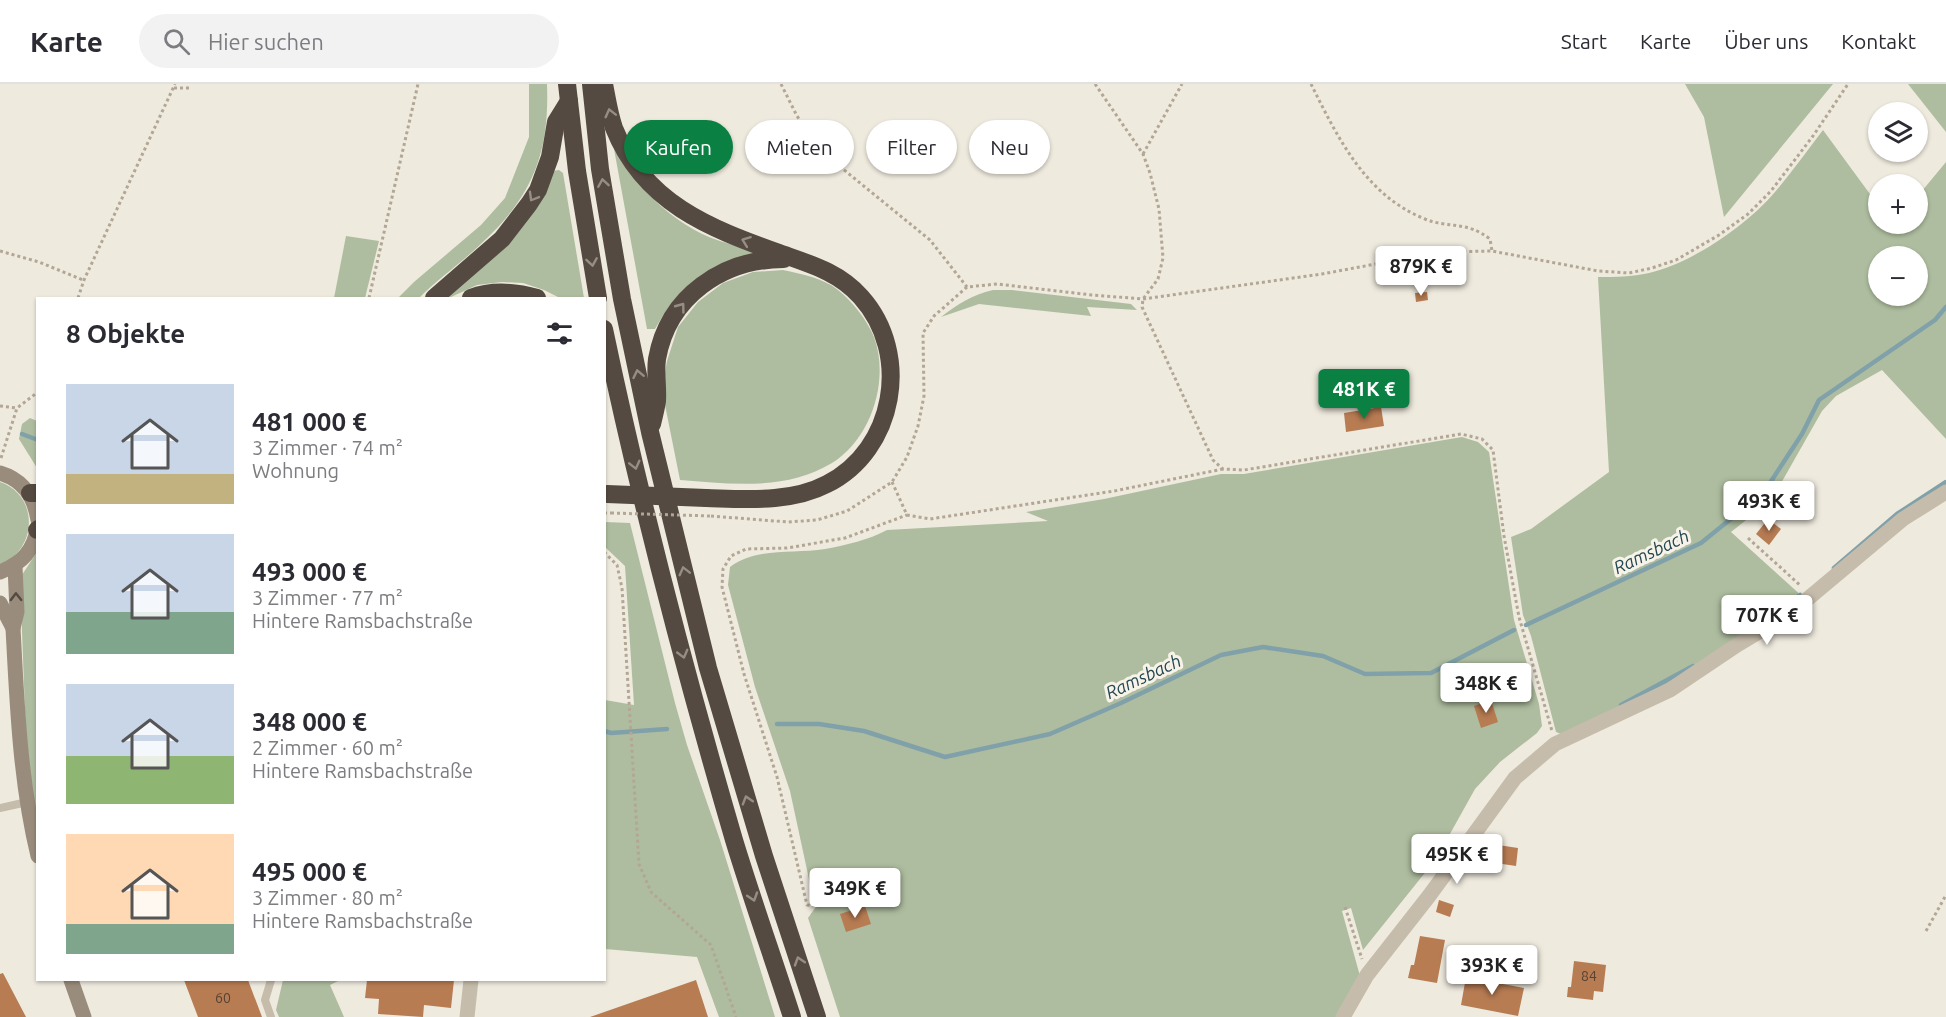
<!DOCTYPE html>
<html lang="de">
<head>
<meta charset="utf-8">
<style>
  body { margin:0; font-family:Ubuntu,sans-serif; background:#f2f2f3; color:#2b2b33; height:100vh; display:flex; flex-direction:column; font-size:22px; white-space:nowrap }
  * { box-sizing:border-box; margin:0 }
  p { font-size:20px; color:#7c7c81 }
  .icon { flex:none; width:33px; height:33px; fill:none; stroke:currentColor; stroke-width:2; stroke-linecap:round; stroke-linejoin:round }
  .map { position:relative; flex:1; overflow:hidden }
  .drawer { position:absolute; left:36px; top:213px; width:570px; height:684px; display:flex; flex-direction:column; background:#fff; border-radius:0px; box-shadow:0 2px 4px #0004 }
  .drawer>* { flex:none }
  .banner { position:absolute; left:624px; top:36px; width:570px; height:54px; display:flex; gap:12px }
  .tools { position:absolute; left:1868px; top:18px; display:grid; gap:12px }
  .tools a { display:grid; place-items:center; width:60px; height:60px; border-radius:50%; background:#fff; box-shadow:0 2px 4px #0004; font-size:30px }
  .price { position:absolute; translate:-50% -51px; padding:0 14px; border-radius:6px; background:#fff; color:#222; font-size:20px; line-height:39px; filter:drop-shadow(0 2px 3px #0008) }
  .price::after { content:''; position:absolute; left:50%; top:36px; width:18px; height:14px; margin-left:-9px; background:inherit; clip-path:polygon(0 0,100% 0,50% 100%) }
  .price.current { background:#0b8043; color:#fff }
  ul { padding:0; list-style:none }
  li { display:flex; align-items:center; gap:18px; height:150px; padding:0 30px }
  li span { display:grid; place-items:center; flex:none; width:168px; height:120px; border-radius:0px; color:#555 }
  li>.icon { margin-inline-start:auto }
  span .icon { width:72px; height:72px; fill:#fffc; stroke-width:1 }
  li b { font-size:26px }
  h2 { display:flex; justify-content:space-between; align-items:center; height:72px; padding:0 30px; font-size:26px }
  .pill { padding:0 21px; border-radius:27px; background:#fff; box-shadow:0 2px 4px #0004; font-size:21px; line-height:54px }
  .pill.current { background:#0b8043; color:#fff }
  header { display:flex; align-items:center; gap:36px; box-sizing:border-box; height:84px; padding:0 30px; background:#fff; border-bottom:2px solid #e1e1e2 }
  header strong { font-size:28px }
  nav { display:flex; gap:33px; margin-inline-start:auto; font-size:21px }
  .search { width:420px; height:54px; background:#f2f2f3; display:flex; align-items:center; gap:15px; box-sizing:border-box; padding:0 21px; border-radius:33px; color:#7c7c81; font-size:22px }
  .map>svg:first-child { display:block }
  .green { fill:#aebd9f; fill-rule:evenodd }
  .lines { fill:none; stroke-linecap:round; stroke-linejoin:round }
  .stream { stroke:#80a1a9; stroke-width:4.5 }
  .building { fill:#b87c53 }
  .path { stroke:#b2a695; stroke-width:3; stroke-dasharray:3 3; stroke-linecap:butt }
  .lane { stroke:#c6bcab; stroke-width:8 }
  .street { stroke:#c6bcab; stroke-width:15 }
  .secondary { stroke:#9a8c7c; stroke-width:15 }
  .highway { stroke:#554a41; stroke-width:18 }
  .path-bridge { stroke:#b2a695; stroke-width:3; stroke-dasharray:3 3; stroke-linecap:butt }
  .highway-bridge { stroke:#554a41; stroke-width:18 }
  .oneway { stroke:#968e84 }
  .oneway2 { stroke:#534b42 }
  .labels { text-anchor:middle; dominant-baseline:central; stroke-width:6; stroke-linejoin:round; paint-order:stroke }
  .number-label { font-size:14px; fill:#564234 }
  .water-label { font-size:18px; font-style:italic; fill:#234751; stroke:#f7f3e9 }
</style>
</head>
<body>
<header>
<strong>Karte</strong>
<div class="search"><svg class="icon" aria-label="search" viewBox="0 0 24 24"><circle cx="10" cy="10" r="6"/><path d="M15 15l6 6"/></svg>Hier suchen</div>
<nav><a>Start</a><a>Karte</a><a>Über uns</a><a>Kontakt</a></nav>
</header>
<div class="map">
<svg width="1946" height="933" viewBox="0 0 1946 933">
  <rect width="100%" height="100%" fill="#efeade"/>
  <g class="green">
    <path d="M 529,0 L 547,0 C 550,77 528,119 471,169 C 454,184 435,198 419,214 L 398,214 L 414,198 L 481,141 L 505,114 L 529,53 Z"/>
    <polygon points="1685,0 1833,0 1724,133 1704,33"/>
    <polygon points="1908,0 1946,0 1946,48"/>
    <path d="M 1823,46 L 1878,121 L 1878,140 L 1892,140 L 1893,141 L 1895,140 L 1917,140 L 1917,113 L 1946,78 L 1946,355 L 1882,286 L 1836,312 L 1822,327 L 1780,401 L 1750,433 L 1731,448 L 1803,513 L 1669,599 L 1561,650 L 1556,648 L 1531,552 L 1523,531 L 1511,453 L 1531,445 L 1609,388 L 1598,193 C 1615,193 1632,193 1649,189 C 1692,179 1746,142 1775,108 C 1792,88 1807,67 1823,46 ZM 1878,172 L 1917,172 L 1917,212 L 1878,212 Z"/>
    <path d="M 614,65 C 638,102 667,135 709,153 C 723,159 740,162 754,167 L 754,171 C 707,177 677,205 655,245 L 647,245 Z"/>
    <polygon points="559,86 563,89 584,214 560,214 544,206 523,199 502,198 477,201 449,214 441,214 553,87"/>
    <polygon points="346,152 379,157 365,214 334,214"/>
    <path d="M 783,186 C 802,190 823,194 838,206 C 853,218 867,236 874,253 C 890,296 871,355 832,379 C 786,407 731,400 680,396 L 662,306 L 667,277 L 678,243 L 698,218 L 723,199 L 753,188 Z"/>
    <path d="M 993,206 L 1012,206 L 1131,220 L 1137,226 L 1087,223 L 1091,232 L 979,220 L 941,233 C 958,220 972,211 993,206 Z"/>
    <polygon points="30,334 37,337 37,384 19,355 22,340"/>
    <path d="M 1462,353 L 1478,358 L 1489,368 L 1514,536 L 1539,620 L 1542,642 L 1537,649 L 1500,678 L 1475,705 L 1436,775 L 1363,866 L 1351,824 L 1342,827 L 1360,892 L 1340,933 L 840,933 L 808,834 L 820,817 L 812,809 L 790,707 L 755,603 L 728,501 L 730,483 C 756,463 794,470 825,465 C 847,461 868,456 887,446 L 1048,437 L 1026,428 L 1104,415 L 1221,390 L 1244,390 Z"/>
    <path d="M 0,398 C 39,411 38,466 0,480 Z"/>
    <polygon points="605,438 630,439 675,619 687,661 720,756 775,933 719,933 697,873 605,865 605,616 634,621 625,482 605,463"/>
    <polygon points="37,468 37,734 33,714 26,654 20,494"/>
    <polygon points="283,896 340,896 330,901 344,933 279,933 276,926"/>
  </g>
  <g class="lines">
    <g class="stream">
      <polyline points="22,350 38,356"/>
      <polyline points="1834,484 1897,430 1946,398"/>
      <polyline points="1766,535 1800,511"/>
      <polyline points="1526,541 1701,459 1764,408 1802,350 1819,316 1935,236 1946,223"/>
      <polyline points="1621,621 1693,582"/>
      <polyline points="777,640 819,640 864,647 945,673 1050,650 1121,619 1221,571 1263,563 1323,572 1365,590 1431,589 1514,546"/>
      <polyline points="604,647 611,649 667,645"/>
    </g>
  </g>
  <g class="building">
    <polygon points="1427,208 1428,216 1416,218 1415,209"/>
    <polygon points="1381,323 1384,342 1346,348 1344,329"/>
    <polygon points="1768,435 1781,445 1769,461 1756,450"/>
    <polygon points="1491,616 1498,638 1481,644 1474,622"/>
    <polygon points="1485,759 1518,764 1516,782 1482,777"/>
    <polygon points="1439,816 1454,821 1450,833 1436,828"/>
    <polygon points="865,822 871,840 846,848 840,830"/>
    <polygon points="1420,852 1445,856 1437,899 1408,894 1411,881 1414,881"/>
    <polygon points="1574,877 1606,881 1603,908 1594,907 1593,916 1567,913 1568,903 1571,903"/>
    <polygon points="3,889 26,933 0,933 0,890"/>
    <polygon points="1466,893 1524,904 1518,932 1461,921"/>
    <polygon points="184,896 248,896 262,933 198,933"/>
    <polygon points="367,896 454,896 451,924 424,921 423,933 378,930 379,915 365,914"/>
    <polygon points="696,896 708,933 590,933"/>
  </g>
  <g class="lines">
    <g class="path">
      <polyline points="781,0 797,32 822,68 930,156 967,203"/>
      <polyline points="1095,0 1143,70 1150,89 1159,125 1163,174 1158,195 1143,215 1142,223 1213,376 1223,385 1244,386 1461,350 1482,355 1493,366 1504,452 1519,533 1552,647"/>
      <path d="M 1311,0 C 1338,54 1365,111 1425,135 C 1449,145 1465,136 1490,155 L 1492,167"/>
      <polyline points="174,4 191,4"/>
      <polyline points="1143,70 1182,0"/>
      <polyline points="0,167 39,178 83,196"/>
      <polyline points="78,214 84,196 175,0"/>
      <polyline points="369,214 418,0"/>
      <polyline points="0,322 17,324"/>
      <polyline points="1,374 17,324 38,308"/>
      <polyline points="892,398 907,431 930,435 1114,407 1223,385"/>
      <polyline points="604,429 611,429"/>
      <polyline points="711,432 788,438 817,436 847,427 892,398 907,373 918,342 924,312 923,249 934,232 967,203 997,200 1092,211 1143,215 1322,190 1440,168 1492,167 1598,187 1629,189 1652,184 1676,176 1719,151 1748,130 1771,107 1813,52 1848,0"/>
      <polyline points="1748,454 1801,502"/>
      <polyline points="604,468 617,481 622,504 639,780 651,808 711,861 736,933"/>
      <polyline points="878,802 823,822 807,821 777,693 744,590 722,503 723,485 731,472 746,465 787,464 845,454 907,431"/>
      <polyline points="1345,823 1362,875"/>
      <polyline points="1926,847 1946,811"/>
    </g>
    <g class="lane">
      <polyline points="0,724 27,718"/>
      <polyline points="271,933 265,916 271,896"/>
    </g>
    <g class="street">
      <polyline points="467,933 471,896"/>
      <polyline points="1343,933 1367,891 1429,812 1515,694 1555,660 1670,606 1737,561 1792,528 1903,435 1946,408"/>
    </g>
    <g class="secondary">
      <path d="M 0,389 C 23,396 34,412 38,436"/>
      <path d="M 15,482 L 17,528 L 13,544 C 17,620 20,698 38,772"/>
      <path d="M 0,488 C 22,479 34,467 38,442"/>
      <polyline points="0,519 13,544"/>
      <polyline points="71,896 84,933"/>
    </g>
    <g class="highway">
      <polyline points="567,0 577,87 598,214"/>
      <polyline points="591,0 600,85 622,215 650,348 708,584 764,772 817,933"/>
      <path d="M 604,0 C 607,15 609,30 614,44 C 644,119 709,144 779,169 C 810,180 839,188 861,213 C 912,270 895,366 827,400 C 791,419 746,415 706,414"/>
      <polyline points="434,214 502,155 529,120 538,106 550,73 556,38 569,17"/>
      <path d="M 471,214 C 492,206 516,208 537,214"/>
      <path d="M 604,245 C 640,417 685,588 734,756 C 752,815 773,874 792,933"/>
      <path d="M 652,340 C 654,332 656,324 657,317 C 658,303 655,290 657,275 C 668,212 723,175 784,175"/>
      <polyline points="30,409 38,409"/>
      <polyline points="37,446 38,445"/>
    </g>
    <polyline class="path-bridge" points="611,429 711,432"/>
    <polyline class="highway-bridge" points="607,410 706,414"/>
  </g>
  <defs><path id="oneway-chevron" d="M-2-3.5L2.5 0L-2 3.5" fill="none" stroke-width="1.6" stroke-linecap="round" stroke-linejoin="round" transform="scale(1.5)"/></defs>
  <g class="oneway">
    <use href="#oneway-chevron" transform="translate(610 29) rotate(-104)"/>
    <use href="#oneway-chevron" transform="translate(603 99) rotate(-99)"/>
    <use href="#oneway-chevron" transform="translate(533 113) rotate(120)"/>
    <use href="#oneway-chevron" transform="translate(746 157) rotate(-159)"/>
    <use href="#oneway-chevron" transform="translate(592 178) rotate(81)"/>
    <use href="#oneway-chevron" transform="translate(681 223) rotate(-53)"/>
    <use href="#oneway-chevron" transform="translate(638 290) rotate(-102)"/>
    <use href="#oneway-chevron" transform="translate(635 381) rotate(76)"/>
    <use href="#oneway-chevron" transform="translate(684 487) rotate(-104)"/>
    <use href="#oneway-chevron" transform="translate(683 570) rotate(75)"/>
    <use href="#oneway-chevron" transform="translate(747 716) rotate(-107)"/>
    <use href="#oneway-chevron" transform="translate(753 813) rotate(72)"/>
    <use href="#oneway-chevron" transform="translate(799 877) rotate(-108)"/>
  </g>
  <use class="oneway2" href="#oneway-chevron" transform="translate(16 513) rotate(-91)"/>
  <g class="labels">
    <g class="number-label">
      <text x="1589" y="892">84</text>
      <text x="223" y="914">60</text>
    </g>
    <g class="water-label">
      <text transform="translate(1651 467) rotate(-25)">Ramsbach</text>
      <text transform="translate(1143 592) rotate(-25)">Ramsbach</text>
    </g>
  </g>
</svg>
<div class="tools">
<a><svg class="icon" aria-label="layers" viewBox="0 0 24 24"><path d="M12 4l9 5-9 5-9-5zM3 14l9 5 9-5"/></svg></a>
<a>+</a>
<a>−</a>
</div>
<b class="price" style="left:1421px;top:213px">879K €</b>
<b class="price current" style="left:1364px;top:336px">481K €</b>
<b class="price" style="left:1769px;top:448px">493K €</b>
<b class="price" style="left:1767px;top:562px">707K €</b>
<b class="price" style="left:1486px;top:630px">348K €</b>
<b class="price" style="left:1457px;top:801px">495K €</b>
<b class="price" style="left:855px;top:835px">349K €</b>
<b class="price" style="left:1492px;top:912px">393K €</b>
<div class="banner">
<a class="pill current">Kaufen</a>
<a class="pill">Mieten</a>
<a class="pill">Filter</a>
<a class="pill">Neu</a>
</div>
<section class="drawer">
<h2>8 Objekte<svg class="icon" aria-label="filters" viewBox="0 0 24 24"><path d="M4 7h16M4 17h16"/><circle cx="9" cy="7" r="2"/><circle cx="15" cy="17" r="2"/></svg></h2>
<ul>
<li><span style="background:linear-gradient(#c9d6e8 75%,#c2b280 0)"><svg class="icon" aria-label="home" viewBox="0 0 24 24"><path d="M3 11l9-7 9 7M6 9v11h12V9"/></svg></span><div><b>481 000 €</b><p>3 Zimmer · 74 m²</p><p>Wohnung</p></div></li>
<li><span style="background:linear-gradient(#c9d6e8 65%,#7fa58c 0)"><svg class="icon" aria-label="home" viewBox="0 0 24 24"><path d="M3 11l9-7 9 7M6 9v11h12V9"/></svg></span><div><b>493 000 €</b><p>3 Zimmer · 77 m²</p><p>Hintere Ramsbachstraße</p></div></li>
<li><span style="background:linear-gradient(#c9d6e8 60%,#8fb573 0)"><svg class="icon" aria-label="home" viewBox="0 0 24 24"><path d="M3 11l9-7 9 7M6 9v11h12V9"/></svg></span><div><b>348 000 €</b><p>2 Zimmer · 60 m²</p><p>Hintere Ramsbachstraße</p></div></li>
<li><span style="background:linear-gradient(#ffd9b3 75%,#7fa58c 0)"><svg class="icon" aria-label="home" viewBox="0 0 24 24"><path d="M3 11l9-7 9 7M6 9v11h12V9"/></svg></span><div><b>495 000 €</b><p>3 Zimmer · 80 m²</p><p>Hintere Ramsbachstraße</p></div></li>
</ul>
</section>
</div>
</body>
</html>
